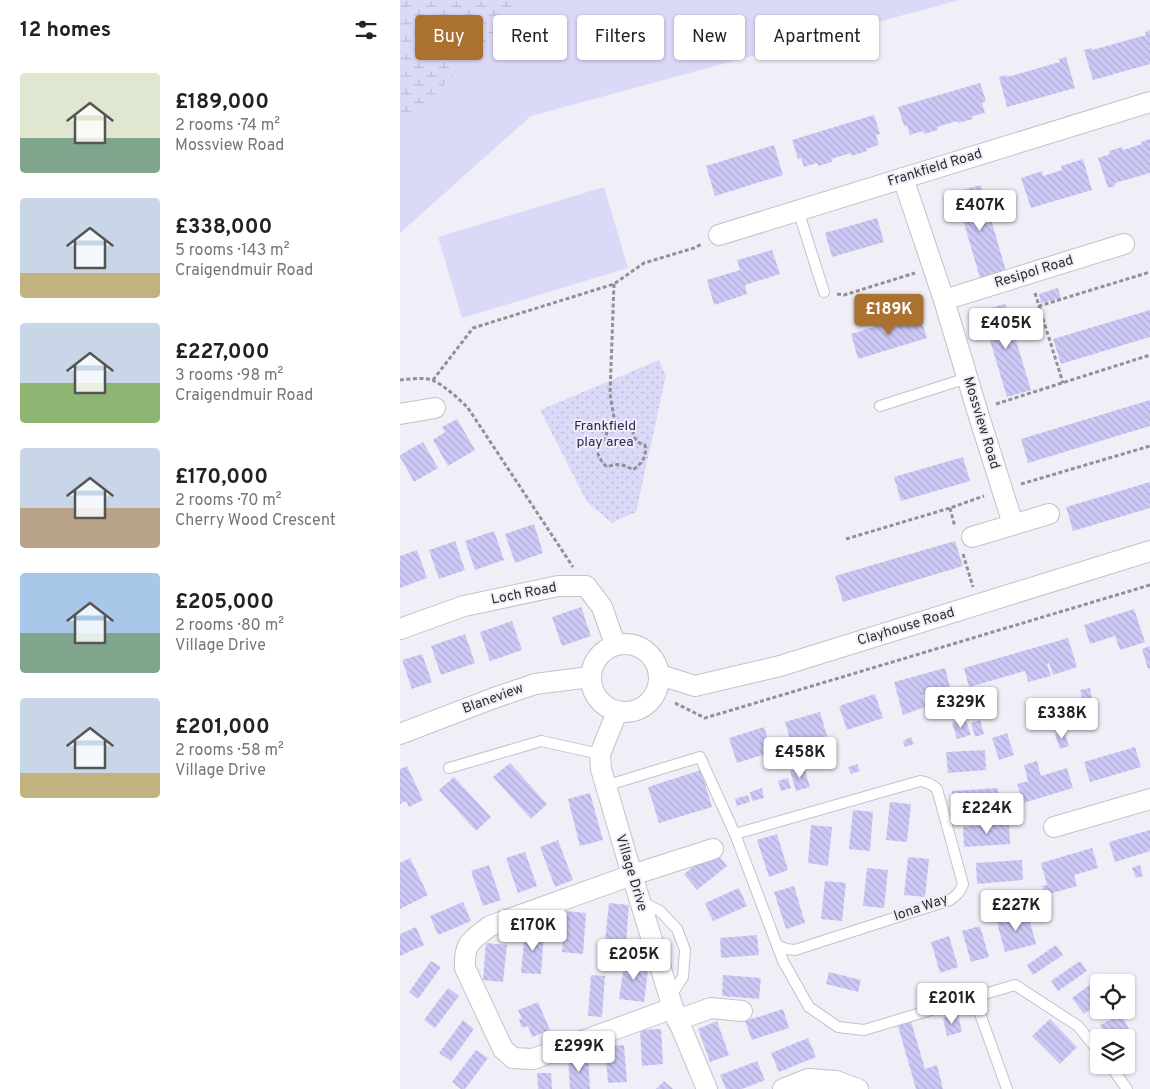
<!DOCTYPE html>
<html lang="en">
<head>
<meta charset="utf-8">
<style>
  body { margin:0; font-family:Overpass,sans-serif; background:#f2f2f2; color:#222; height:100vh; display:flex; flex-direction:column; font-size:19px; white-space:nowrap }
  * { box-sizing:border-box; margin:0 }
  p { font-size:16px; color:#767676 }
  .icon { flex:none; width:28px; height:28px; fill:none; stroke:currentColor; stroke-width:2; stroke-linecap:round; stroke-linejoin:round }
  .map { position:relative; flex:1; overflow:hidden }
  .panel { display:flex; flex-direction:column; background:#fff; width:400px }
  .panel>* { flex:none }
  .top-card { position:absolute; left:15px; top:15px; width:475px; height:45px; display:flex; gap:10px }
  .buttons { position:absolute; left:690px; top:974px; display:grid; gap:10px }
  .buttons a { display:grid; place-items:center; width:45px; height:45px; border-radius:5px; background:#fff; box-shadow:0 1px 4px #0004; font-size:25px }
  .price { position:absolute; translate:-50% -42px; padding:0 11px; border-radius:5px; background:#fff; color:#222; font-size:16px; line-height:32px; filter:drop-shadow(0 1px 2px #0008) }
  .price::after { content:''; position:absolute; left:50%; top:30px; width:15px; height:11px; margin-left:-8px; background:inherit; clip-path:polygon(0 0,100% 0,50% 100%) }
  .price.selected { background:#ab7131; color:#fff }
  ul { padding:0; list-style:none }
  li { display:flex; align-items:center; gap:15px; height:125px; padding:0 20px }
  li span { display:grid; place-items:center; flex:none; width:140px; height:100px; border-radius:5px; color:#555 }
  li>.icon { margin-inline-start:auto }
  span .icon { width:60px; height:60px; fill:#fffc; stroke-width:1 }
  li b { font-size:21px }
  h2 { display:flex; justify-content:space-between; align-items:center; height:60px; padding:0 20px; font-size:21px }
  .tag { padding:0 18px; border-radius:5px; background:#fff; box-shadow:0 1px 4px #0004; font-size:18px; line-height:45px }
  .tag.selected { background:#ab7131; color:#fff }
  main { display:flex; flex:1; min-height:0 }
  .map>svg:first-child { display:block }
  .grass { fill:#dbd9f8 }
  .wetland { fill:url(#wetland-marsh) }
  .park { fill:url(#park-dots) }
  .building { fill:url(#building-back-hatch) }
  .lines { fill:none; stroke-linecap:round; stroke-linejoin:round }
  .service-casing { stroke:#c3c2ca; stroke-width:12 }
  .minor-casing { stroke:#c3c2ca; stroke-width:22 }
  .path { stroke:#919096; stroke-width:3; stroke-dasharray:4 2.5; stroke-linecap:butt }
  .service { stroke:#fff; stroke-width:10 }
  .minor { stroke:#fff; stroke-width:20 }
  .labels { text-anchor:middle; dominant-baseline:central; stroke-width:4; stroke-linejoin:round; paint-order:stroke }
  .street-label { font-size:14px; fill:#2f2f32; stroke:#f0eff8 }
  .park-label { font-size:14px; fill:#30245a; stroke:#f0eff8 }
</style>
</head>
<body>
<main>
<section class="panel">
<h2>12 homes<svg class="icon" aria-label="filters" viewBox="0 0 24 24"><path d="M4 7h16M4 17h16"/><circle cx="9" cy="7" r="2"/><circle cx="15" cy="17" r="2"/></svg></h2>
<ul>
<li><span style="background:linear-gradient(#dfe7d0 65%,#7fa58c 0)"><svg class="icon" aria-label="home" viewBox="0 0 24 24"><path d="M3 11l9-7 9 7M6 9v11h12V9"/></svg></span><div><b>£189,000</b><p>2 rooms · 74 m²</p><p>Mossview Road</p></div></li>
<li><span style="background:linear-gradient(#c9d6e8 75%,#c2b280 0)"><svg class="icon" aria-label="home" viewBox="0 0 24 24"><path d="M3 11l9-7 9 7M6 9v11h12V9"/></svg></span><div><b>£338,000</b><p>5 rooms · 143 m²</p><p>Craigendmuir Road</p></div></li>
<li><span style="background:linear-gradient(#c9d6e8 60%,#8fb573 0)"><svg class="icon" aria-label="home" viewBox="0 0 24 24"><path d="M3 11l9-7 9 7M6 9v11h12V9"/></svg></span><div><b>£227,000</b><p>3 rooms · 98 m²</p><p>Craigendmuir Road</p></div></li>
<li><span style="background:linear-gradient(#c9d6e8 60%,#b9a48a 0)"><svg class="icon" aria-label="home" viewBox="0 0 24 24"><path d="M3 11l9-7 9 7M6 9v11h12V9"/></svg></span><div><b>£170,000</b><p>2 rooms · 70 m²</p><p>Cherry Wood Crescent</p></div></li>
<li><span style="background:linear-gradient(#a9c7e8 60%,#7fa58c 0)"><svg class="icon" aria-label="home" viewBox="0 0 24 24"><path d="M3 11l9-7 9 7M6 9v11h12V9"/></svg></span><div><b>£205,000</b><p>2 rooms · 80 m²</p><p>Village Drive</p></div></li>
<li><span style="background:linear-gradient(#c9d6e8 75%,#c2b280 0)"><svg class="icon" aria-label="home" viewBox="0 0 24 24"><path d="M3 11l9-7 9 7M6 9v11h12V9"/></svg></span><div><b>£201,000</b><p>2 rooms · 58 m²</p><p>Village Drive</p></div></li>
</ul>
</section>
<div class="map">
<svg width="750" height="1089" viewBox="0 0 750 1089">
  <defs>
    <pattern id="wetland-marsh" width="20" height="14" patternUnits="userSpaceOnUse" patternTransform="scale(1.25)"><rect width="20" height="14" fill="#dbd9f8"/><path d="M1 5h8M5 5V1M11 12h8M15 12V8" fill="none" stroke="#bcbbd5"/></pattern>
    <pattern id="park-dots" width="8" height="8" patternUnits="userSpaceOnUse" patternTransform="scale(1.25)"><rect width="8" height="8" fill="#dbd9f8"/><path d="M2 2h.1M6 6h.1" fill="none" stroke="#bcbbd5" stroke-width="1.8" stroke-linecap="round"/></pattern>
    <pattern id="building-back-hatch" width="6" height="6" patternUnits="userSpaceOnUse" patternTransform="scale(1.25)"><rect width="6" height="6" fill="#cdc9f6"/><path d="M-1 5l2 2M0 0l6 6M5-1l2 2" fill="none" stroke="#b0add3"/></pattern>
  </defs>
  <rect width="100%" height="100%" fill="#f0eff8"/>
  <g class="grass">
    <polygon points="0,0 559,0 131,116 0,233"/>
    <polygon points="204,187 228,268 62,318 38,237"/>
  </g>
  <polygon class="wetland" points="0,0 129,0 0,129"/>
  <polygon class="park" points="259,360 266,376 236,512 212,523 187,502 140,410"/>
  <g class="building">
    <polygon points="750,30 750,64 693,80 684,50 692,48 692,50 746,35 745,32"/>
    <polygon points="666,57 675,88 607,107 599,77 607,75 607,77 660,62 659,59"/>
    <polygon points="580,83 586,101 582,103 585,113 572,116 573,119 558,123 557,121 537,127 538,130 524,134 523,131 510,135 507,125 504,126 498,107"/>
    <polygon points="474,115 480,134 476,135 479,145 466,149 467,151 451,156 451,153 431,159 432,162 418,166 417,163 404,167 401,158 398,159 392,140"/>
    <polygon points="750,139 750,173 715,183 715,186 708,188 698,158 710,154 709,151 722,147 723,150 742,144 741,142"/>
    <polygon points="374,145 383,175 315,196 306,166"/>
    <polygon points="683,159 692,190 631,208 621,178 642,171 643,176 662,170 661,166"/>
    <polygon points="581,185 606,271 580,278 555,192"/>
    <polygon points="477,218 484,242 432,257 425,233"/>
    <polygon points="372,250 380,274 345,285 347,294 314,305 307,280 340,270 337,260"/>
    <polygon points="658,288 661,298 641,303 639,294"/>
    <polygon points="605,304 631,390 607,397 581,311"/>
    <polygon points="750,310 750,337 661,364 653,339"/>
    <polygon points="519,313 527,338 458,359 451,334"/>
    <polygon points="750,400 750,426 628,463 621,439"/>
    <polygon points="57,419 75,450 48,466 33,440 45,432 42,427"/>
    <polygon points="23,442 38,468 14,482 0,457 0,455"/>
    <polygon points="563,457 570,481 501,501 494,477"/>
    <polygon points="750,482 750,508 673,531 666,507"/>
    <polygon points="134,524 143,553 115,563 105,534"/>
    <polygon points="94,531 104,560 75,570 65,541"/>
    <polygon points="55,541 65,570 39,579 29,550"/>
    <polygon points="555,541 563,566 443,602 435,576"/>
    <polygon points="17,550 27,578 0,588 0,556"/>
    <polygon points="181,607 191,636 162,646 152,617"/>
    <polygon points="734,609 745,642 720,650 715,636 690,644 684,625"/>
    <polygon points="112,621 122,650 90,661 80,632"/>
    <polygon points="65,634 75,663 41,675 31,646"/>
    <polygon points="668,638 677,667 653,675 649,663 647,664 651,676 628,682 625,671 569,687 564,668"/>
    <polygon points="750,646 750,668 748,669 742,649"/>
    <polygon points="22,654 32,682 12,689 2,660"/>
    <polygon points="545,668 550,687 539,690 544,707 531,711 526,694 522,695 525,707 503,715 494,682"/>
    <polygon points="690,688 692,700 683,702 680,690"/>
    <polygon points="475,694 483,718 447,730 439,706"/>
    <polygon points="660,703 662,711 635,718 632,709 639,707 639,709"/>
    <polygon points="420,712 427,736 392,746 385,722"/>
    <polygon points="565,718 571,735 557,739 552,723"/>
    <polygon points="580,720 584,734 575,737 571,723"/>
    <polygon points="364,727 372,752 337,763 329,738"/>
    <polygon points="664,731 669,746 660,749 655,734"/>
    <polygon points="607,733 614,755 599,760 592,738"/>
    <polygon points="511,737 514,744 505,747 503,741"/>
    <polygon points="735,747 741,767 690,782 684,762"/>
    <polygon points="585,750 586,770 548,773 546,752"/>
    <polygon points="637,761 641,776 667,768 673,788 623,803 617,784 628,781 624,765"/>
    <polygon points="110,763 147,804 131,819 93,777"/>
    <polygon points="457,764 460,771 451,774 448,767"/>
    <polygon points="7,766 23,800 9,807 6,801 0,804 0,769"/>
    <polygon points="404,767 410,787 396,791 390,771"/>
    <polygon points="301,770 312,807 259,823 248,787"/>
    <polygon points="54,777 91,817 76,831 39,790"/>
    <polygon points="388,778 391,788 381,791 378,781"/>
    <polygon points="362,788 364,798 352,801 350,792"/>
    <polygon points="598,788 599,808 553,812 552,791"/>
    <polygon points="190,793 203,840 180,846 168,799"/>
    <polygon points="348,795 350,802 337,806 335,799"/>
    <polygon points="490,802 511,804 507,842 486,840"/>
    <polygon points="453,810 473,812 470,851 449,849"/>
    <polygon points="609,823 610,844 564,847 563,827"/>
    <polygon points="411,825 432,827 428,866 408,863"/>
    <polygon points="750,830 750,851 715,862 709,842"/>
    <polygon points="377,834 388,870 369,877 357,840"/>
    <polygon points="158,840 173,880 155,887 140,847"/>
    <polygon points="692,848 698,868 674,875 677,886 649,894 648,890 644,892 642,886 647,885 641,863"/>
    <polygon points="314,850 327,866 297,890 284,874"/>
    <polygon points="125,852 137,886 118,893 106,858"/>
    <polygon points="508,857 529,859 525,897 504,895"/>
    <polygon points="10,858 28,895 0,909 0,863"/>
    <polygon points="622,860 623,880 577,884 576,863"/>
    <polygon points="89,865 101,900 83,906 71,871"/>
    <polygon points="740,865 743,876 736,878 732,868"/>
    <polygon points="467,868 488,870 484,908 463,906"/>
    <polygon points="425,881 446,883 442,921 421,919"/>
    <polygon points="394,886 405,923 386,929 374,892"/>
    <polygon points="339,888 347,906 313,921 305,903"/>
    <polygon points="63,902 71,921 38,935 30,916"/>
    <polygon points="209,903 229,905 226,943 205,941"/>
    <polygon points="165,911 186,913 183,954 162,952"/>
    <polygon points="627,911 636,944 605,952 596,919"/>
    <polygon points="580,926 589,957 571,962 562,931"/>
    <polygon points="16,927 24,945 0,956 0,934"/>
    <polygon points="125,929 144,931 141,974 121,973"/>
    <polygon points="357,935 359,955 321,958 320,938"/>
    <polygon points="549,936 558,967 540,973 531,942"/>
    <polygon points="86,943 107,945 103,982 83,980"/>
    <polygon points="656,945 663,955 633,975 627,965"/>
    <polygon points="225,959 249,962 244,1002 219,999"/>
    <polygon points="31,961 41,967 18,999 9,992"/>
    <polygon points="680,961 687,971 658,991 651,981"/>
    <polygon points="429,972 461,980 458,992 426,984"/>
    <polygon points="191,975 205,976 202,1017 188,1016"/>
    <polygon points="323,975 361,978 359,999 322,996"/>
    <polygon points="691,984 699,995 699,1003 684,1014 672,998"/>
    <polygon points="48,988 59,996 35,1028 24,1020"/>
    <polygon points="138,1002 150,1030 132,1037 128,1026 122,1028 119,1020 122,1019 118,1010"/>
    <polygon points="383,1009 389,1028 352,1040 345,1021"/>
    <polygon points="558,1014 562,1032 547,1036 543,1018"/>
    <polygon points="721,1014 730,1031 718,1038 707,1038 700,1025"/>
    <polygon points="650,1019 677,1047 660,1064 632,1036"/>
    <polygon points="63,1020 74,1029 51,1061 39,1053"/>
    <polygon points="317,1021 329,1055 310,1062 298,1029"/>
    <polygon points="511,1021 525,1069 537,1065 543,1089 516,1089 498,1026"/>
    <polygon points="261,1029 263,1064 242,1066 240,1030"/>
    <polygon points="408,1038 416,1057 379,1072 371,1053"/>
    <polygon points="224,1045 227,1082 208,1083 205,1046"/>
    <polygon points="76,1050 88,1058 65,1089 61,1089 52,1082"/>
    <polygon points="188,1056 190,1089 170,1089 168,1057"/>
    <polygon points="357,1061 365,1080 342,1089 326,1089 320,1075"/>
    <polygon points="137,1073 151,1073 152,1089 138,1089"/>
    <polygon points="264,1081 273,1089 256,1089"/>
  </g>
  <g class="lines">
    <g class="service-casing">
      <g id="service">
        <polyline points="398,210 424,292"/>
        <polyline points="480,406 567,378"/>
        <polyline points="49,768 141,741 200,754"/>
        <polyline points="205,786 300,757 335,834 383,961 409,1007 438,1027 464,1030 615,985 678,1026 699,1052"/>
        <path d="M 335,834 L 520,781 C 528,782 532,784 537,789 L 563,884 C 560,892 557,895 550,900 L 395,950 L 386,949 L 377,945"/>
        <polyline points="242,902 260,911 277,929 285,950 283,977 270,997"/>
        <polyline points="574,997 607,1089"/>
        <polyline points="710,1065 727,1089"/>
      </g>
    </g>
    <g class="minor-casing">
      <g id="minor">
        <polyline points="503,178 544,300 577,410 613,524"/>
        <polyline points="319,235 750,102"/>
        <polyline points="544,300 724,244"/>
        <polyline points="0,414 35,408"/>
        <polyline points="572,537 649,514"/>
        <polyline points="0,629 64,606 158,586 186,586 202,607 215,644"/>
        <circle cx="225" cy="678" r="34"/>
        <polyline points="260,675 295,686 380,666 750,551"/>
        <polyline points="217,712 200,754 201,769 232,875 273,1008 307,1089"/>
        <polyline points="0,734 94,698 135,684 190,677"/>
        <polyline points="654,827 750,799"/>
        <path d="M 273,1008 L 133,1059 L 113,1058 L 103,1049 L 65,968 C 64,942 71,941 90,926 L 232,875 L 313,849"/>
        <polyline points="277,1020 311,1008 342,1011"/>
        <polyline points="383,1089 408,1079 436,1081 458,1089"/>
      </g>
    </g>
    <g class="path">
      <path d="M 214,284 L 210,394 L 215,423 L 226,424 L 234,427 C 231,436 236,443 245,445 C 247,457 242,463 233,470 C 224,464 217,463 207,467 C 200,461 198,455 196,446 C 204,442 207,437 207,428 L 215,423"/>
      <polyline points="635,293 639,306 750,272"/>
      <polyline points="437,294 444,295 515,273"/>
      <polyline points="639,306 663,383"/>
      <path d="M 0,380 C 10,379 22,377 32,380 C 44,385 59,399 68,408 L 173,567"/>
      <polyline points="33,380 73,328 214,284 244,263 294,248 302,244"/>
      <polyline points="596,404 750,355"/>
      <polyline points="621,484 750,446"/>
      <polyline points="550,508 555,527"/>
      <polyline points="446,539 550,508 584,496"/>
      <polyline points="563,554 573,587"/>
      <polyline points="275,703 305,718 750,585"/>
    </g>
    <use href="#service" class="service"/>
    <use href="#minor" class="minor"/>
  </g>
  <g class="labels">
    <g class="street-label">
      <text transform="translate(535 168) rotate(-17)">Frankfield Road</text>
      <text transform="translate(634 272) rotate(-17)">Resipol Road</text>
      <text transform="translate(581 423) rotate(73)">Mossview Road</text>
      <text transform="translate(124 594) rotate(-11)">Loch Road</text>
      <text transform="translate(506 627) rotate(-17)">Clayhouse Road</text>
      <text transform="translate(93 699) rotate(-20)">Blaneview</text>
      <text transform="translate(231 873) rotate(73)">Village Drive</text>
      <text transform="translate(521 908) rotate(-19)">Iona Way</text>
    </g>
    <g class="park-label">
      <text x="205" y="426">Frankfield<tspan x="205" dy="16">play area</tspan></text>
    </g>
  </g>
</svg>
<div class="buttons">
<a><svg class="icon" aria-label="locate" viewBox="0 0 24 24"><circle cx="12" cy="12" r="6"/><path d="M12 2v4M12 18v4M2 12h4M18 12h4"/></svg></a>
<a><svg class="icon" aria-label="layers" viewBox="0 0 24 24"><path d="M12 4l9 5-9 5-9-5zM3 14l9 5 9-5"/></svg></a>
</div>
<b class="price" style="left:580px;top:232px">£407K</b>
<b class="price selected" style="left:489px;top:336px">£189K</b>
<b class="price" style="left:606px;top:350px">£405K</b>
<b class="price" style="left:561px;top:729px">£329K</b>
<b class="price" style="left:662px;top:740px">£338K</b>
<b class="price" style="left:400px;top:779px">£458K</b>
<b class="price" style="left:587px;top:835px">£224K</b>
<b class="price" style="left:616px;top:932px">£227K</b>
<b class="price" style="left:133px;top:952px">£170K</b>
<b class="price" style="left:234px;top:981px">£205K</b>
<b class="price" style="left:552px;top:1025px">£201K</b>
<b class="price" style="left:179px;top:1073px">£299K</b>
<div class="top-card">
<a class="tag selected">Buy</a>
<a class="tag">Rent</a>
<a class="tag">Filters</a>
<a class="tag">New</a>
<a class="tag">Apartment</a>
</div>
</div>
</main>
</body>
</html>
